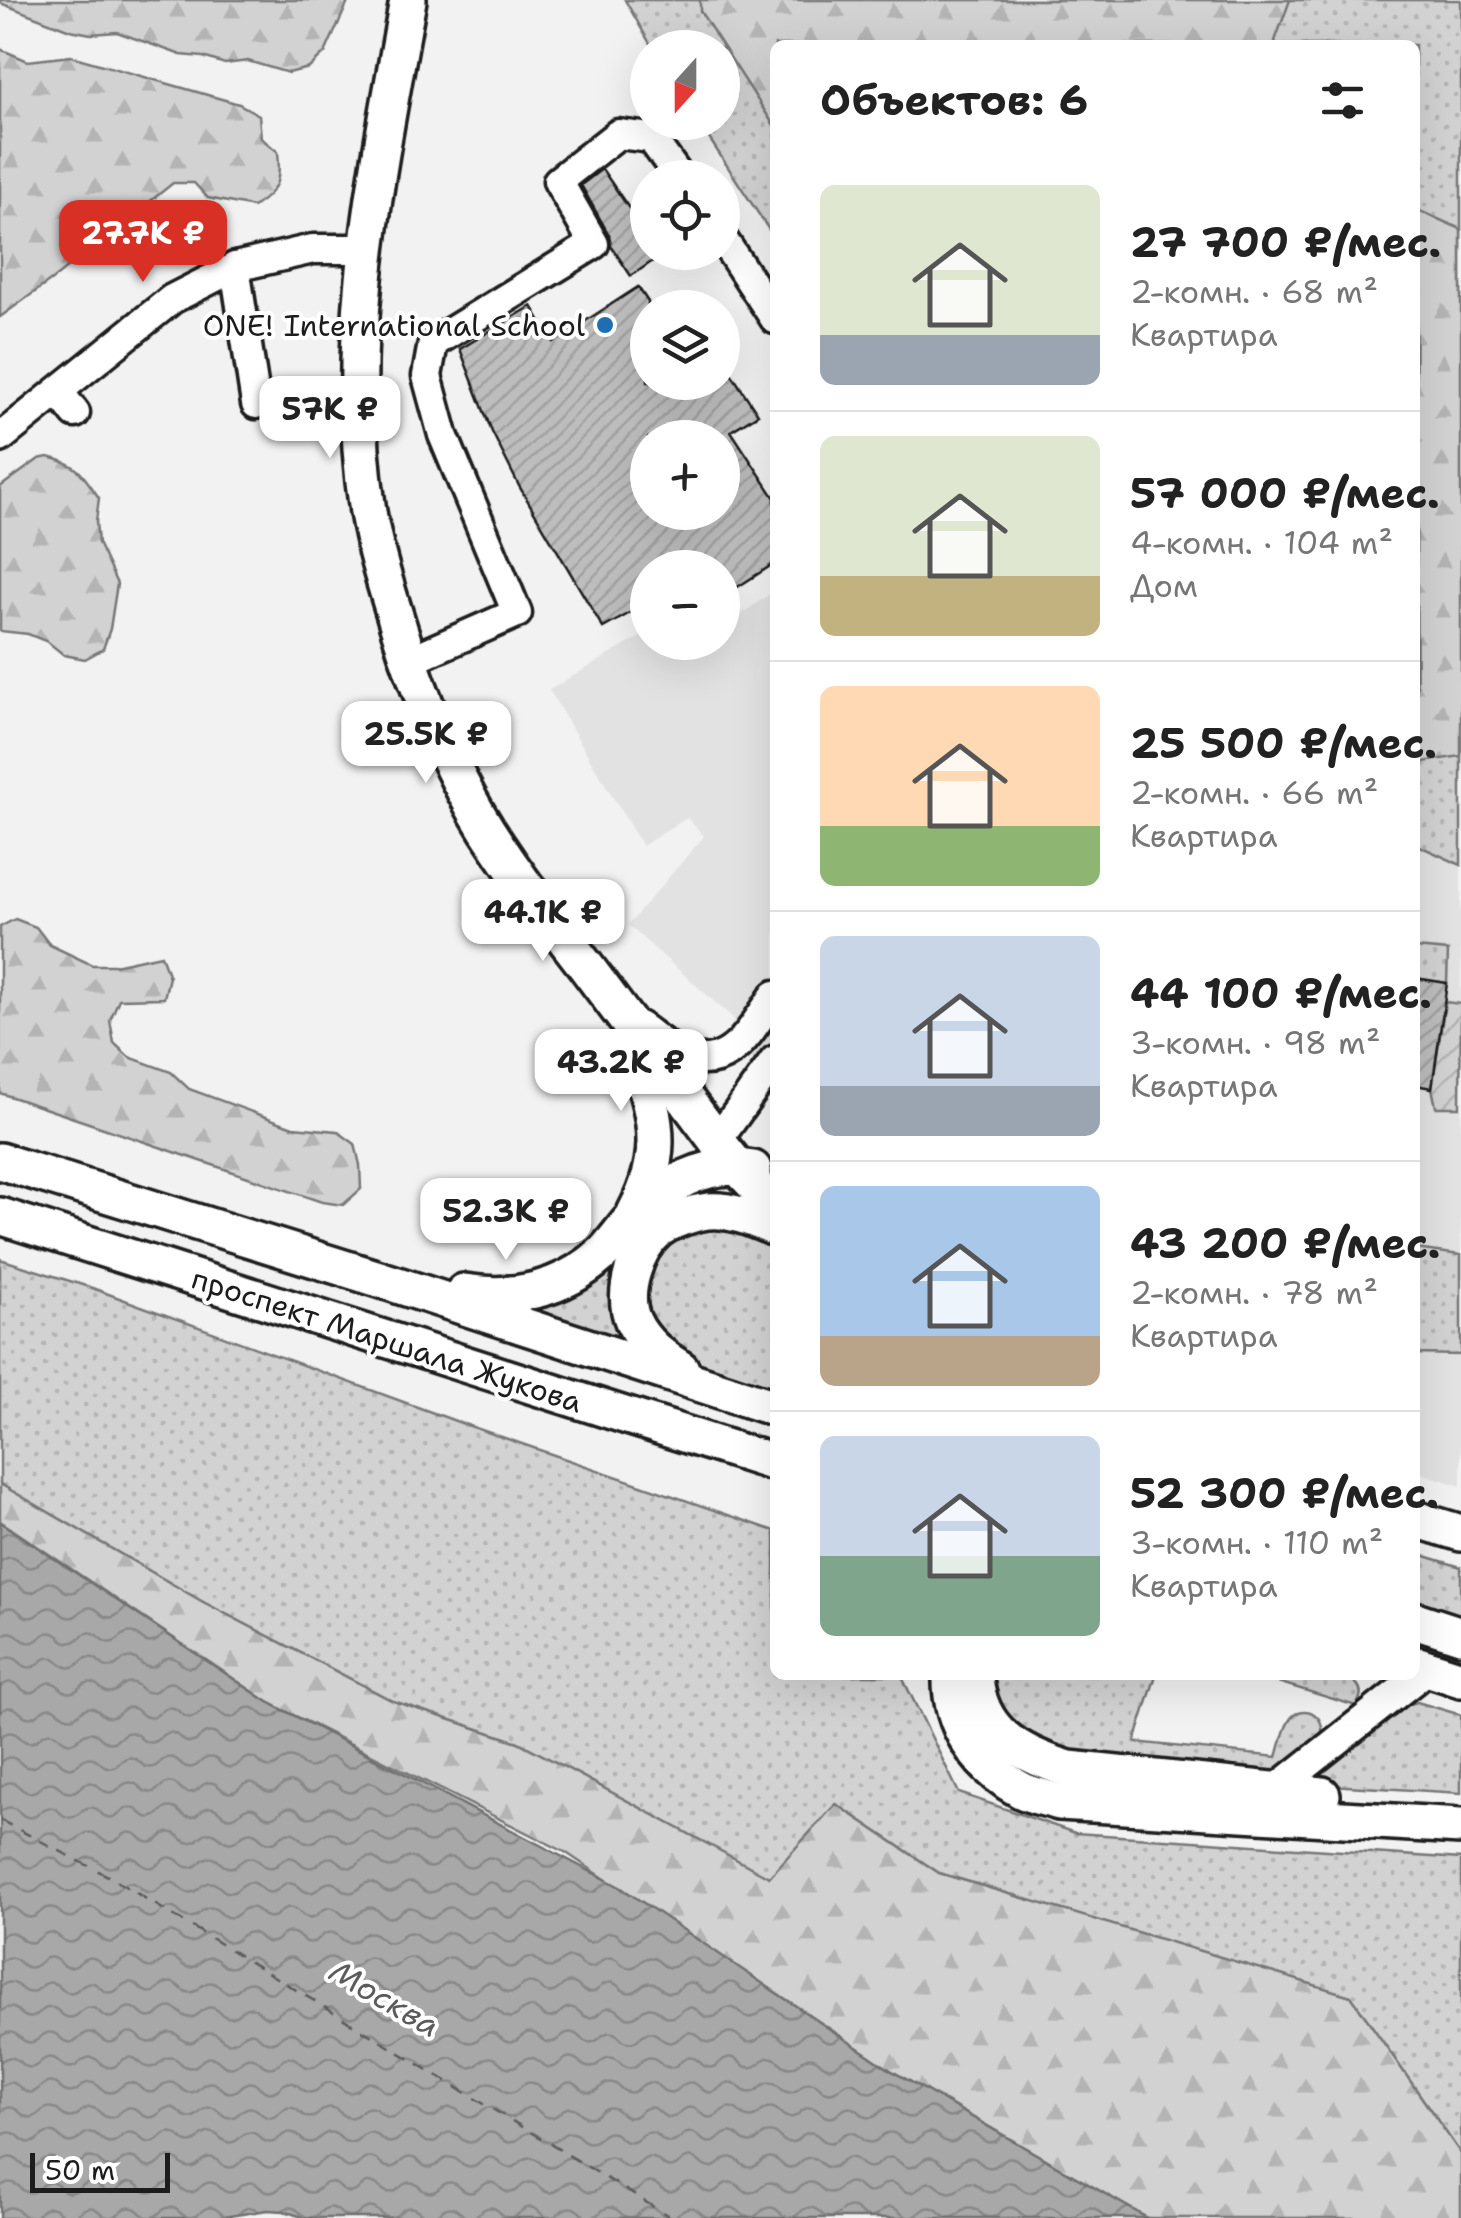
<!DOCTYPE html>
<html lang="ru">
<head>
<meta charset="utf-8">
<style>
  body { margin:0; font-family:"Shantell Sans",sans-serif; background:#f6f6f6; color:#222; height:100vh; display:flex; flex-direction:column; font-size:38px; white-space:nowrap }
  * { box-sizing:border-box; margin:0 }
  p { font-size:32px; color:#767676 }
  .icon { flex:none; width:55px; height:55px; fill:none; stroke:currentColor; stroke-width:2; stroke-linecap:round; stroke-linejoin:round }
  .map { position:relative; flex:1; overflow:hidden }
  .panel { position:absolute; left:770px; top:40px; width:650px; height:1640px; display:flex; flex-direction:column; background:#fff; border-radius:15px; box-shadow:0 10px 40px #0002 }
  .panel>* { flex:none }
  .needle { width:65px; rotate:201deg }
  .fabs { position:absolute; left:630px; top:30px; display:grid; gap:20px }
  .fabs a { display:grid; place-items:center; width:110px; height:110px; border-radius:50%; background:#fff; box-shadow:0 10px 40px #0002; font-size:50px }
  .scale { position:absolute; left:30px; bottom:25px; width:140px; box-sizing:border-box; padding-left:10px; border:5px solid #1c1c1c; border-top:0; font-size:28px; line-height:35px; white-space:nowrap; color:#1c1c1c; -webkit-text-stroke:8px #fff; paint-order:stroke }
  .price { position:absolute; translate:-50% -85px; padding:0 22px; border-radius:20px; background:#fff; color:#222; font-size:32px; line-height:65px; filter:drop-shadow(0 2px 5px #0008) }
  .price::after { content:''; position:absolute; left:50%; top:60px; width:30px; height:22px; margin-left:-15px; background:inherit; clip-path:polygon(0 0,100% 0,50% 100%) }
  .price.selected { background:#d93025; color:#fff }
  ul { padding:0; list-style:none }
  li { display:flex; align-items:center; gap:30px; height:250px; padding:0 50px }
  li+li { border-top:2px solid #e0e0e0 }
  li span { display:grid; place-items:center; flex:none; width:280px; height:200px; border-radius:15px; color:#555 }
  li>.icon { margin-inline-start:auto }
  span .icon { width:120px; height:120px; fill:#fffc; stroke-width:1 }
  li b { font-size:42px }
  h2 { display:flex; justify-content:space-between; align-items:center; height:120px; padding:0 50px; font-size:42px }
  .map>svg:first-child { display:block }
  .built { fill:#e2e2e2 }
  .grass { fill:url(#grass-dots); stroke:#777; stroke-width:2.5 }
  .forest { fill:url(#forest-firs); stroke:#777; stroke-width:2.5 }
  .garden { fill:url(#garden-furrows); stroke:#777; stroke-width:2.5 }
  .water { fill:url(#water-waves); stroke:#707070; stroke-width:2.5 }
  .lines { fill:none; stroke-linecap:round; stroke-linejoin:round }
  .ferry { stroke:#5b5b5b; stroke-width:2.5; stroke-dasharray:12 10; stroke-linecap:butt }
  .building { fill:url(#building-hatch); stroke:#1c1c1c; stroke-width:2.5; fill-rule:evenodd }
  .minor-casing { stroke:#1c1c1c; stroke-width:35 }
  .major-casing { stroke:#1c1c1c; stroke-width:42 }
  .minor { stroke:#fff; stroke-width:28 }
  .major { stroke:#fff; stroke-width:35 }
  .poi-dot { fill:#1f6fb2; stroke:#fff; stroke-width:4 }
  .labels { text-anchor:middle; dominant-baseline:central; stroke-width:8; stroke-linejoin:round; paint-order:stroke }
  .poi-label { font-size:30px; fill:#1c1c1c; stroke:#fff; text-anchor:end }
  .street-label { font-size:30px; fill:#1c1c1c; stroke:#fff }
  .water-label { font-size:32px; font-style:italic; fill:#5b5b5b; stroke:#fff }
</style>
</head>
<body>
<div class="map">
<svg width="1461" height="2218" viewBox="0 0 1461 2218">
  <defs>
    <pattern id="grass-dots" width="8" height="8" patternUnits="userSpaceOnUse" patternTransform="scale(2.5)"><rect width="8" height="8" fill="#d2d2d2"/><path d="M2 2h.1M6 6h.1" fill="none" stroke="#b4b4b4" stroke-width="1.8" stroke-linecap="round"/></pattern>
    <pattern id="forest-firs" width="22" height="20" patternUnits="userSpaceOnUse" patternTransform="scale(2.5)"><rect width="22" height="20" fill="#d2d2d2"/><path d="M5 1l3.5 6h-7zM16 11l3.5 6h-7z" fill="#b4b4b4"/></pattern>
    <pattern id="garden-furrows" width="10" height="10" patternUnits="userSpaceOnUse" patternTransform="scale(2.5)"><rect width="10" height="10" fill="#d2d2d2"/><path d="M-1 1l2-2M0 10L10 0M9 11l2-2" fill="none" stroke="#b4b4b4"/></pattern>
    <pattern id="water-waves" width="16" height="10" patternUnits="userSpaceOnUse" patternTransform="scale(2.5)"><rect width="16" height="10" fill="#a8a8a8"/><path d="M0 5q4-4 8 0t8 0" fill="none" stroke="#888"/></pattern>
    <pattern id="building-hatch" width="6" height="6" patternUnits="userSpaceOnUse" patternTransform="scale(2.5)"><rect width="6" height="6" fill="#bdbdbd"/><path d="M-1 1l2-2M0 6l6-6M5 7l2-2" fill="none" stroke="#a2a2a2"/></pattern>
  </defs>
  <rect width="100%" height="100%" fill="#f2f2f2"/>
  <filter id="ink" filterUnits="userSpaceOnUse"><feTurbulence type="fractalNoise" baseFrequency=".01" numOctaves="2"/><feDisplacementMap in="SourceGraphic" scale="20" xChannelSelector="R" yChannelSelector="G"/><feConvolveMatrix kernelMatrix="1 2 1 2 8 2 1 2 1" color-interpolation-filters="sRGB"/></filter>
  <g filter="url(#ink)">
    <g class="built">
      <polygon points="775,590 775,1076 722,1038 735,1020 628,925 704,836 687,818 642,846 549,690 647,633 648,642 722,642 723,627"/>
      <polygon points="1415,844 1461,865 1461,1486 1415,1471"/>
    </g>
    <g class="grass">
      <polygon points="625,0 1461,0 1461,865 1415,844 1415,45 775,45 775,239 699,123 722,122 722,48 652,47"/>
      <polygon points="1415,948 1448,951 1447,983 1415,978"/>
      <polygon points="710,1182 721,1196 658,1219 629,1343 528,1309"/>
      <polygon points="725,1224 763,1241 775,1251 775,1388 683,1357 659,1339 646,1312 646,1295 649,1277 653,1261 662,1248 688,1230"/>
      <polygon points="1415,1249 1461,1255 1461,1355 1415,1354"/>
      <polygon points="0,1259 92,1288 461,1423 775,1531 775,1675 901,1675 959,1793 1075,1833 1461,1859 1461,2154 1351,1996 939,1873 836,1804 770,1878 518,1742 393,1701 203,1602 0,1484"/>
      <polygon points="1415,1553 1461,1567 1461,1617 1415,1600"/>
      <path d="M 992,1675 L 1156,1675 L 1135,1742 L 1277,1757 C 1281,1745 1284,1725 1293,1716 C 1308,1702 1329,1720 1320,1739 L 1273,1773 L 1070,1758 L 1007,1724 L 993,1690 Z"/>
      <path d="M 1255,1675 C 1276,1675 1384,1662 1356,1706 Z"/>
      <polygon points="1417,1702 1461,1715 1461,1793 1330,1785 1318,1777 1322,1764 1394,1709"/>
    </g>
    <g class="forest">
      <polygon points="0,0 349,0 325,53 309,68 288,73 248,61 225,64 203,57 181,55 117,32 91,34 70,30 0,3"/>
      <polygon points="700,0 1290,0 1275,41 1277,45 775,45 775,127 700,11"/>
      <path d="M 0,49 L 28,61 L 71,56 L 239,104 L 259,115 L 261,138 L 278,152 C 281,181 278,191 253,207 L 208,198 L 194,183 L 173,183 L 53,279 L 0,317 Z"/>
      <polygon points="1415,209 1461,229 1461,756 1417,763"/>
      <path d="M 48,457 C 77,463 83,474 99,498 L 96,521 L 98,543 L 117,584 L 110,629 L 103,649 L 85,659 L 64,655 L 48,642 L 28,634 L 0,631 L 0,487 L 39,459 Z"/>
      <polygon points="15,919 36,927 50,945 92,965 114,965 161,955 169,977 164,998 119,999 110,1020 114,1043 129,1057 171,1072 189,1089 293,1127 337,1131 355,1144 360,1165 361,1189 343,1205 322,1202 0,1093 0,927"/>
      <polygon points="0,1484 203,1602 393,1701 518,1742 769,1877 836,1804 939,1873 1351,1996 1461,2154 1461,2218 1147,2218 892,2071 565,1852 268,1702 0,1521"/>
    </g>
    <polygon class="garden" points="1445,1002 1461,1004 1460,1107 1436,1107 1432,1088"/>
    <polygon class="water" points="0,1522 268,1702 620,1887 892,2071 1147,2218 305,2218 284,2211 268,2210 216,2218 0,2218"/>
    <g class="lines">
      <polyline class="ferry" points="0,1820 110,1877 672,2218"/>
    </g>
    <g class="building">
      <polygon points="602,169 648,236 648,252 666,252 631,276 611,246 609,235 581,185"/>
      <path d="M 638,287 L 648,302 L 648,382 L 700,382 L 705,390 L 717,382 L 722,382 L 722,379 L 731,373 L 758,414 L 731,431 L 775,498 L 775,563 L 722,597 L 722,568 L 648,568 L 648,603 L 603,628 L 519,486 L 492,432 L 460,349 L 532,306 L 553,342 ZM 648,438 L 722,438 L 722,512 L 648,512 Z"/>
      <polygon points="1415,978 1447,983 1432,1088 1415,1085"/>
    </g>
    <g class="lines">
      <g class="minor-casing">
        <g id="minor">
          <polyline points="722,238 775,319"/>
          <polyline points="235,267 256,404"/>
          <polyline points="59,392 75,413"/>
          <polyline points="0,438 172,299 235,267 313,249 366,249"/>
          <polyline points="410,660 517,613 443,435 427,376 433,343 594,244 558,181 618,134 651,138 680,178"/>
          <path d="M 639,1026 C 651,1034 664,1046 678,1053 C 729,1078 750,1030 775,995"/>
          <polyline points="717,1141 775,1060"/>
          <polyline points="1275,1790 1429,1668"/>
        </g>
      </g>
      <g class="major-casing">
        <g id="major">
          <path d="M 408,0 C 378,172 341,336 368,512 C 376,559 392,605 406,651 C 427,713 452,774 487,830 C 517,877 551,921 585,965 C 629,1024 673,1083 717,1141 L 737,1166 L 775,1206"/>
          <path d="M 631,1043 C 653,1108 670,1147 635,1213"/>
          <polyline points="0,1161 379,1279 775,1408"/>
          <polyline points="0,1216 775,1463"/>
          <path d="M 464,1292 C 514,1300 562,1290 601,1255 C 612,1245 621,1231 631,1220 C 663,1185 705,1160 753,1169"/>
          <path d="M 681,1369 C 662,1357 643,1343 633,1321 C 621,1293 635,1250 658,1230 C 671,1220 692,1213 708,1211 C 731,1209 754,1219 775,1228"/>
          <polyline points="1415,1519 1461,1533"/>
          <polyline points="1415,1620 1461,1635"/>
          <polyline points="1415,1664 1461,1679"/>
          <path d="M 951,1675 C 949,1724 978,1767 1021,1790 C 1032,1796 1047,1798 1059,1802 L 1461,1826"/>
          <path d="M 975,1675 C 978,1732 1019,1754 1069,1769 L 1322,1795"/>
        </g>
      </g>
      <use href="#minor" class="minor"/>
      <use href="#major" class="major"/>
    </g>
  </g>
  <circle class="poi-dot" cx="605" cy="325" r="10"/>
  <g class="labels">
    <g class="poi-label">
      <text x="585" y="325">ONE! International School</text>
    </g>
    <g class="street-label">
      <text transform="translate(387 1340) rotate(18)">проспект Маршала Жукова</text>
    </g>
    <g class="water-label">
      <text transform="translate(385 1998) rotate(30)">Москва</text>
    </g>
  </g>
</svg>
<div class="fabs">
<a><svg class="needle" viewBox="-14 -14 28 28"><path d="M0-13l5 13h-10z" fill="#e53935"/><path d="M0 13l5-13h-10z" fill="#767676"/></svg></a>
<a><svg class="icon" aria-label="locate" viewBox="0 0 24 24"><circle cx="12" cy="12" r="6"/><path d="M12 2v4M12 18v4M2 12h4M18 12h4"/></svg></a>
<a><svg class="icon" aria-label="layers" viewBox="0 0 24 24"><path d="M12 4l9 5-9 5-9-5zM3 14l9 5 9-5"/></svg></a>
<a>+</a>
<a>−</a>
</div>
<div class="scale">50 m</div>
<b class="price selected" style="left:143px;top:285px">27.7K ₽</b>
<b class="price" style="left:330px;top:461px">57K ₽</b>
<b class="price" style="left:426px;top:786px">25.5K ₽</b>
<b class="price" style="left:543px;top:964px">44.1K ₽</b>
<b class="price" style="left:621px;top:1114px">43.2K ₽</b>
<b class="price" style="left:506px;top:1263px">52.3K ₽</b>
<section class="panel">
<h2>Объектов: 6<svg class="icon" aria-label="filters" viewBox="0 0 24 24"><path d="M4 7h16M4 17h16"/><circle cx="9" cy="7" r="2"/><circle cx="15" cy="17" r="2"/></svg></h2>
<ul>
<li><span style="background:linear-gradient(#dfe7d0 75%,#9aa5b1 0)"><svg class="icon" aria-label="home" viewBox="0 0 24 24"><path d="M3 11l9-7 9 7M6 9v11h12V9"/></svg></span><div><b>27 700 ₽/мес.</b><p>2-комн. · 68 m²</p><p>Квартира</p></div></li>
<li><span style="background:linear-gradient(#dfe7d0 70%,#c2b280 0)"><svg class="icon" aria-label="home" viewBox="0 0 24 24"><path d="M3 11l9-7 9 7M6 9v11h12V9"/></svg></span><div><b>57 000 ₽/мес.</b><p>4-комн. · 104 m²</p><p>Дом</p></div></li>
<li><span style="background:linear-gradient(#ffd9b3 70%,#8fb573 0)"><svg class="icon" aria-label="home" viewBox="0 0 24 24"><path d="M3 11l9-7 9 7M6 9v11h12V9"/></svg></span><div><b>25 500 ₽/мес.</b><p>2-комн. · 66 m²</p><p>Квартира</p></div></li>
<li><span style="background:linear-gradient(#c9d6e8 75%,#9aa5b1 0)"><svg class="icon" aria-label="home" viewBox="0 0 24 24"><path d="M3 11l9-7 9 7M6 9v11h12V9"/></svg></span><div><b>44 100 ₽/мес.</b><p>3-комн. · 98 m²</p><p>Квартира</p></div></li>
<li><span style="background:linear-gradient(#a9c7e8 75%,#b9a48a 0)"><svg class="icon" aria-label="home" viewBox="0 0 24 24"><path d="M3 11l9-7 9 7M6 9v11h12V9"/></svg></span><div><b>43 200 ₽/мес.</b><p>2-комн. · 78 m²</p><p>Квартира</p></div></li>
<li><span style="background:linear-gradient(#c9d6e8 60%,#7fa58c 0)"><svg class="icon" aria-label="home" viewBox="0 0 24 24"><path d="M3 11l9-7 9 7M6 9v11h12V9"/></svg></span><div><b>52 300 ₽/мес.</b><p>3-комн. · 110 m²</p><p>Квартира</p></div></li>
</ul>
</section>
</div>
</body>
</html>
